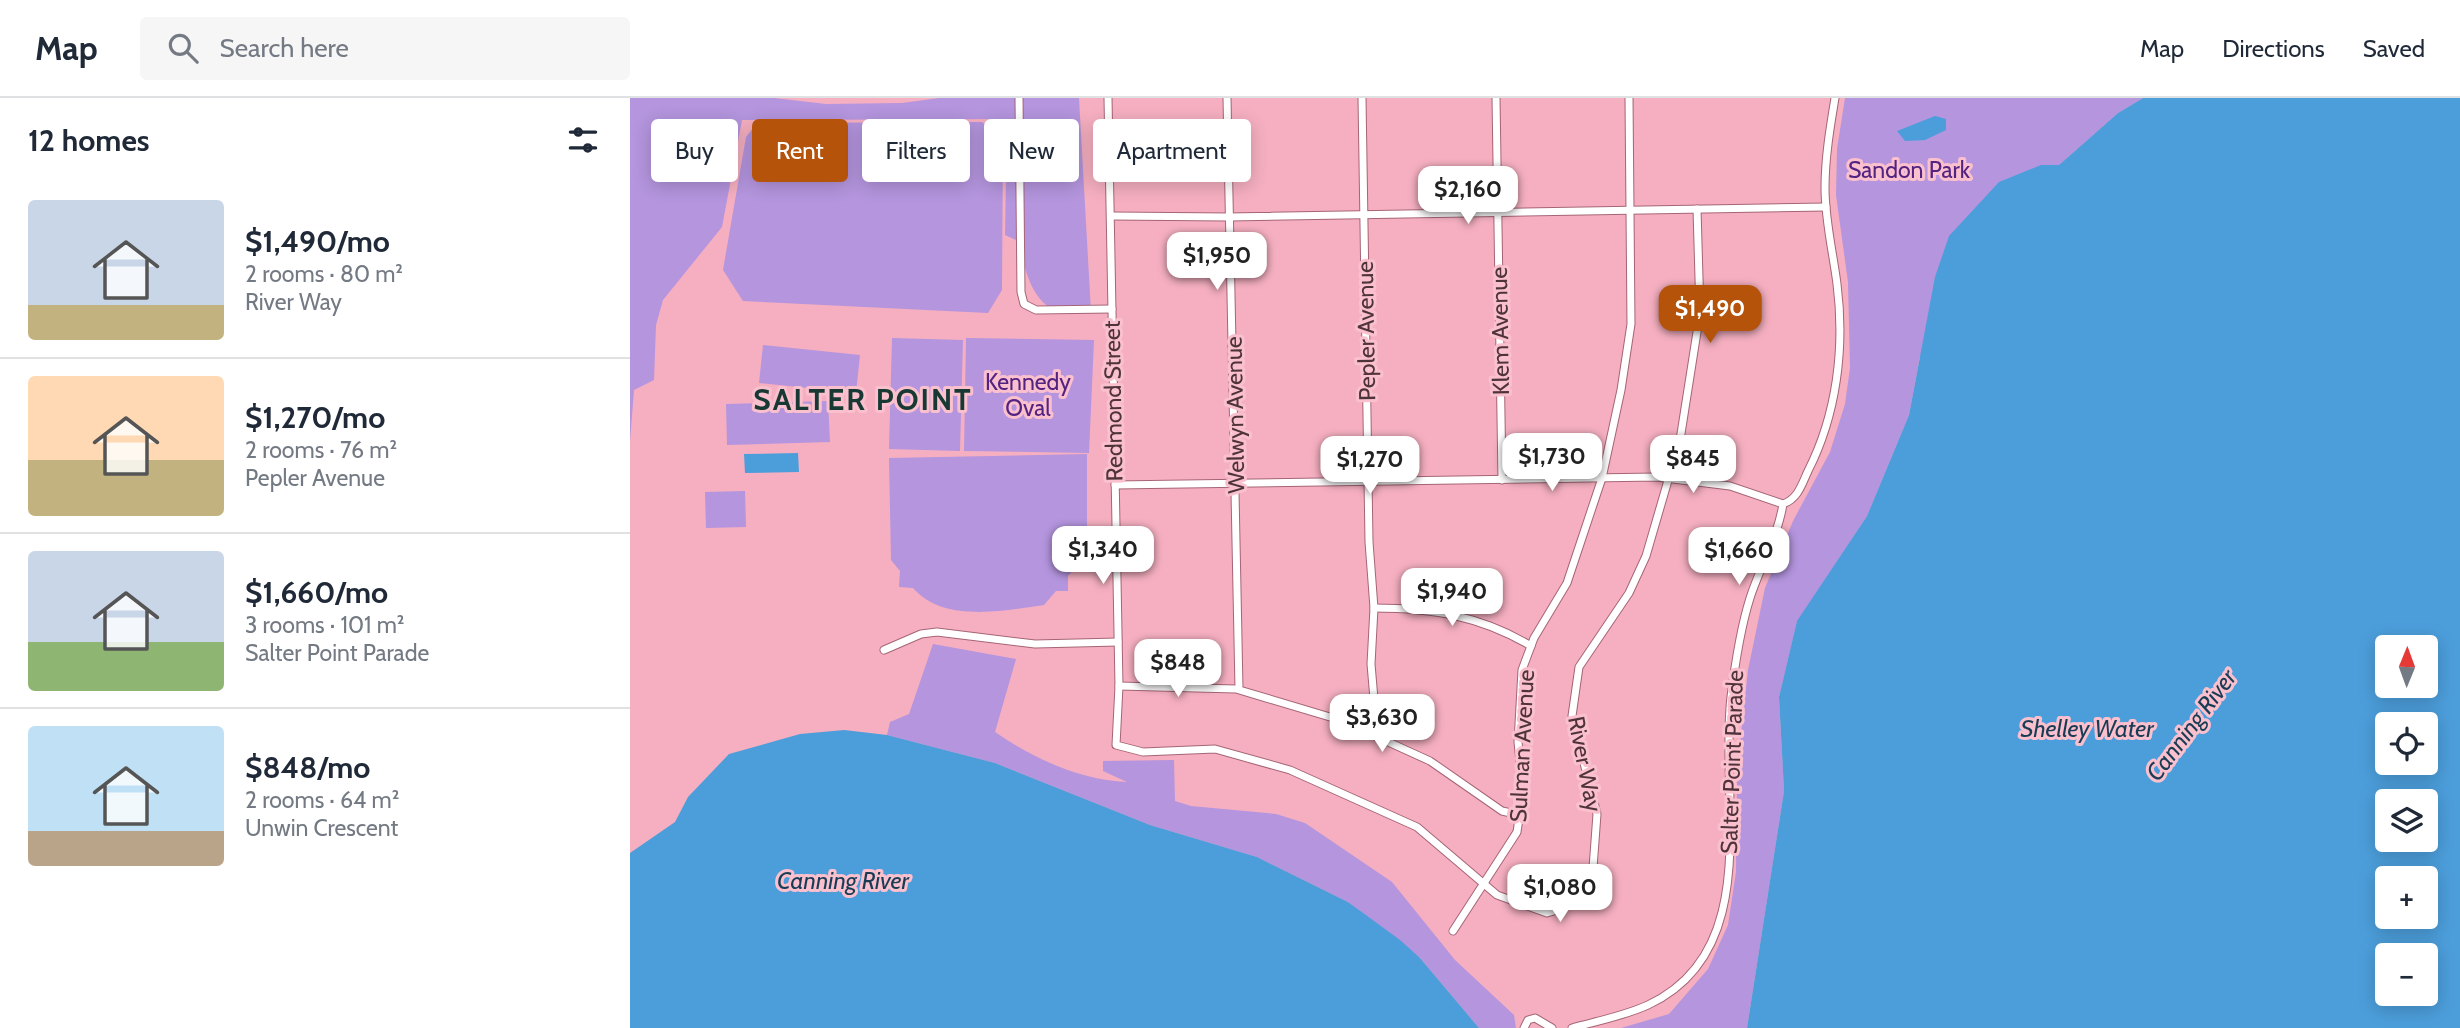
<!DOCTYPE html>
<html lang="en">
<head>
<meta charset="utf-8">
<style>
  body { margin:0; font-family:Cabin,sans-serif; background:#f6f6f7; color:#1f2937; height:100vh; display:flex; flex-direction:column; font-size:26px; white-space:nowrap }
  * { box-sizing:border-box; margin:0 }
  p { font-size:23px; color:#747a83 }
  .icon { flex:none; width:38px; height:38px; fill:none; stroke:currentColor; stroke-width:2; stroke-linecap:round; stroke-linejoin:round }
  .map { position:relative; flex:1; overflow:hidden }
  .side { display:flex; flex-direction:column; background:#fff; width:630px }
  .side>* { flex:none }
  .guide { position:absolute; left:21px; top:21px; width:665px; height:63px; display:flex; gap:14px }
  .needle { width:46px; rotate:1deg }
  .controls { position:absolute; left:1745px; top:537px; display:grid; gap:14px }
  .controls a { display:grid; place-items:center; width:63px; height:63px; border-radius:7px; background:#fff; box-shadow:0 4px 18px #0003; font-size:35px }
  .price { position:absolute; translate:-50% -60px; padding:0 16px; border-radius:14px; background:#fff; color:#222; font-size:23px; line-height:46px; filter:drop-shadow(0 2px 4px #0008) }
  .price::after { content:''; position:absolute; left:50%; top:42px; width:21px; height:16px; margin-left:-10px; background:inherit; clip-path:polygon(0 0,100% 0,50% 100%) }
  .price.active { background:#b45309; color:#fff }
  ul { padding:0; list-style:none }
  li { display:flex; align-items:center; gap:21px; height:175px; padding:0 28px }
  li+li { border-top:2px solid #e0e1e3 }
  li span { display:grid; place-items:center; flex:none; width:196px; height:140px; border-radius:7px; color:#555 }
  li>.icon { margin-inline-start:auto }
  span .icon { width:84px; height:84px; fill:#fffc; stroke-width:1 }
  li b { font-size:30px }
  h2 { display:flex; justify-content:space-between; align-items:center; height:84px; padding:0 28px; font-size:30px }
  .chip { padding:0 24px; border-radius:7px; background:#fff; box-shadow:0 4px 18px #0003; font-size:24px; line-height:63px }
  .chip.active { background:#b45309; color:#fff }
  header { display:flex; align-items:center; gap:42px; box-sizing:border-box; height:98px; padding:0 35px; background:#fff; border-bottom:2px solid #e0e1e3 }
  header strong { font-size:33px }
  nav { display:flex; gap:38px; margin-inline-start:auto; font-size:24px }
  .search { width:490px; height:63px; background:#f6f6f7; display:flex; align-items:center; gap:18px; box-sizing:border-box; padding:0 24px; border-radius:7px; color:#747a83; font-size:26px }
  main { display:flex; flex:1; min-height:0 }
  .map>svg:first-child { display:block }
  .green { fill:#b495de }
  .water { fill:#4c9edb; fill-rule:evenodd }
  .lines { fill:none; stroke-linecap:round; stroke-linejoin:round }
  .minor-casing { stroke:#a56576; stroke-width:9 }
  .minor { stroke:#fff; stroke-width:7 }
  .labels { text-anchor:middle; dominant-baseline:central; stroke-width:6; stroke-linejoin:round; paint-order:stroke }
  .park-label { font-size:23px; fill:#532382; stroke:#fac0ce }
  .street-label { font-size:23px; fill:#4f333a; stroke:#fac0ce }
  .water-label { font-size:24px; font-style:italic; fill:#193c55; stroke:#fac0ce }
  .district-label { font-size:30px; font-weight:bold; letter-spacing:2px; fill:#173833; stroke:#fac0ce }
</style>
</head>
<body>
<header>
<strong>Map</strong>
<div class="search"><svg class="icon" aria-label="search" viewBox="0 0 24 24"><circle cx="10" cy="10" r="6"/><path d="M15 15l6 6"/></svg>Search here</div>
<nav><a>Map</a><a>Directions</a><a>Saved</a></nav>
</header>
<main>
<section class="side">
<h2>12 homes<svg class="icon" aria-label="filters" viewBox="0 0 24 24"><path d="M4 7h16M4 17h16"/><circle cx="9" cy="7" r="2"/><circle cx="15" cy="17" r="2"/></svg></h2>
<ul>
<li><span style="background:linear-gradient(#c9d6e8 75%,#c2b280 0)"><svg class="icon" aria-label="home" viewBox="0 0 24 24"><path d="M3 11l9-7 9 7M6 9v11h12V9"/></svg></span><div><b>$1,490/mo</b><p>2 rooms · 80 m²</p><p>River Way</p></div></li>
<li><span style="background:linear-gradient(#ffd9b3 60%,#c2b280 0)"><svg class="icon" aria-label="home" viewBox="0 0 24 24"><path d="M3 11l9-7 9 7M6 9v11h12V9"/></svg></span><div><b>$1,270/mo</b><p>2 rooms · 76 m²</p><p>Pepler Avenue</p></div></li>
<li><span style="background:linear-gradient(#c9d6e8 65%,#8fb573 0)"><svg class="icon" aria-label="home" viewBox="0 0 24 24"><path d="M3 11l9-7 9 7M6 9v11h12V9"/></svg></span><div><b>$1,660/mo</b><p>3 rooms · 101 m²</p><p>Salter Point Parade</p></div></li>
<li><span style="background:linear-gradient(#bfe0f5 75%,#b9a48a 0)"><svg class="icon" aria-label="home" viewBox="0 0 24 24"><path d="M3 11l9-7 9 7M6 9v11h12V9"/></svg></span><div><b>$848/mo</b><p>2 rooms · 64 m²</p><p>Unwin Crescent</p></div></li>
</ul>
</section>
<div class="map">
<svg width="1830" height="930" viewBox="0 0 1830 930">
  <rect width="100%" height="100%" fill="#f5afc0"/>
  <g class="green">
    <path d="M 0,0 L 144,0 L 196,6 L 272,5 L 309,0 L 449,0 L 461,214 C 452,215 441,217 433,215 C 402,208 394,171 390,144 L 375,137 L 377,21 L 112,22 L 92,129 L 33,202 L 26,227 L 24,282 L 4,292 L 0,343 Z"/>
    <polygon points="1215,0 1513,0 1488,15 1429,67 1411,67 1290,258 1279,317 1237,418 1167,524 1149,599 1154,693 1117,930 991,930 1039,916 1078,871 1098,827 1106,774 1107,673 1118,572 1135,490 1163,423 1200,354 1215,306 1220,270 1218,184 1206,97 1207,51"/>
    <polygon points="352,24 373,41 372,192 358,215 113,203 93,172 116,39 127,25"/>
    <polygon points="262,240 333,242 330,353 259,351"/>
    <polygon points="336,240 464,242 459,355 334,353"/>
    <polygon points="133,247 230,257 226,295 129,285"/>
    <polygon points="198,303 200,344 97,347 96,306"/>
    <path d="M 457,356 L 457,456 L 438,478 L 438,493 L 426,493 L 414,507 C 373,513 313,525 283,490 L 269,489 L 270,473 L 261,462 L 259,360 Z"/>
    <polygon points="115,393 116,429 76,430 75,394"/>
    <path d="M 303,546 L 386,561 L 365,634 C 404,661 450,682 497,684 L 473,673 L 473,663 L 544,662 L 545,703 L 561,708 L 646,716 L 675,725 L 762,784 L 825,862 L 884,917 L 886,930 L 849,930 L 790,860 L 718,804 L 627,759 L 520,727 L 365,665 L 257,637 L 260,624 L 279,616 Z"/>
  </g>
  <g class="water">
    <path d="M 1513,0 L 1830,0 L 1830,930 L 1117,930 L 1154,693 L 1149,599 L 1167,523 L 1237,418 L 1279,317 L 1305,179 L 1319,138 L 1369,84 L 1411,67 L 1429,67 L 1488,15 ZM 1757,550 L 1796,550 L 1796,588 L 1757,588 ZM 1757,626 L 1796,626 L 1796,665 L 1757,665 ZM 1757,704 L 1796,704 L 1796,742 L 1757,742 ZM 1757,780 L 1796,780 L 1796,819 L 1757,819 ZM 1757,858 L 1796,858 L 1796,896 L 1757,896 Z"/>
    <polygon points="1305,18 1316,21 1316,32 1295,42 1275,43 1267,33"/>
    <polygon points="168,355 169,374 115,375 114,356"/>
    <polygon points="214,632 257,637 365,665 520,727 627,759 718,804 770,842 790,860 849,930 0,930 0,755 45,724 58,699 99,656 170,636"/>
  </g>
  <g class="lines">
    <g class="minor-casing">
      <g id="minor">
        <polyline points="389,0 391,194 394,206 406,212 482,211"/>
        <polyline points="478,0 489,588 486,647 513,654 585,651 660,672 787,729 867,797 917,815 934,810 963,770 967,716 942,618 949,569 999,495 1016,458 1039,379"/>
        <polyline points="597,0 609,591"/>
        <polyline points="732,0 739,444 744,510 741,566 744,601 736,633"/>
        <polyline points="866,0 872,382"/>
        <polyline points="481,118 599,119 1196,109"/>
        <polyline points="1044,380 1070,215 1067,111"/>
        <polyline points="485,387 1027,379 1100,388 1153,406"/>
        <path d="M 744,510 C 802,510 851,518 901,548"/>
        <polyline points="254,552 291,536 307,534 405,546 488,544"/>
        <polyline points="489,588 606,591 710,622 800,663 872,713 890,717"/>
        <polyline points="823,833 887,734 893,694 888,644 892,572 904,540 937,485 972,380 991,292 1001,226 999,0"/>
        <polyline points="894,930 898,922 905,920 922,930"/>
        <path d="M 942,930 C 967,923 994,918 1018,907 C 1135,853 1089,700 1101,599 C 1105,566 1110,532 1120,500 C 1130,469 1148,438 1153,406 C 1168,401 1172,386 1178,373 C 1207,316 1215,249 1207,186 C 1203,154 1195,123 1195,90 C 1195,60 1200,30 1205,0"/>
      </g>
    </g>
    <use href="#minor" class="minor"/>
  </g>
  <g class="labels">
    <g class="park-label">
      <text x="1279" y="72">Sandon Park</text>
      <text x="398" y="284">Kennedy<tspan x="398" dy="26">Oval</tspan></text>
    </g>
    <g class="street-label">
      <text transform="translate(736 233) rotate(-91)">Pepler Avenue</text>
      <text transform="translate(870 233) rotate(-91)">Klem Avenue</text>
      <text transform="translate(483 303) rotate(-91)">Redmond Street</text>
      <text transform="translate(605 317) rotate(-91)">Welwyn Avenue</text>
      <text transform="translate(892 648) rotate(-87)">Sulman Avenue</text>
      <text transform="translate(1102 664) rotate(-88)">Salter Point Parade</text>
      <text transform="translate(955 666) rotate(79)">River Way</text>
    </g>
    <g class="water-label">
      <text transform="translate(1561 627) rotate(-53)">Canning River</text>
      <text x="1457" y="630">Shelley Water</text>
      <text x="213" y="782">Canning River</text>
    </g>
    <g class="district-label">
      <text x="233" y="301">SALTER POINT</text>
    </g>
  </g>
</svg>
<div class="controls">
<a><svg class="needle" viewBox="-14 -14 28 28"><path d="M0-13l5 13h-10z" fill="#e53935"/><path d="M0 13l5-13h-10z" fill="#747a83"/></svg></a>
<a><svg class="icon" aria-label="locate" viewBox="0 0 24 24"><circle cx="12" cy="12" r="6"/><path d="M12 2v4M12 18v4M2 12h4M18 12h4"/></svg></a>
<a><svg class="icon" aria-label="layers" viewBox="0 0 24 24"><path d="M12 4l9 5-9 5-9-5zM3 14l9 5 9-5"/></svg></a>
<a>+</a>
<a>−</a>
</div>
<b class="price" style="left:838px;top:128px">$2,160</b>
<b class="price" style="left:587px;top:194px">$1,950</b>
<b class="price active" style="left:1080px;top:247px">$1,490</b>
<b class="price" style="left:922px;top:395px">$1,730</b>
<b class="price" style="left:1063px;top:397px">$845</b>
<b class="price" style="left:740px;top:398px">$1,270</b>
<b class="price" style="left:473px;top:488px">$1,340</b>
<b class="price" style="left:1109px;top:489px">$1,660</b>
<b class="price" style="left:822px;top:530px">$1,940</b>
<b class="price" style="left:548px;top:601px">$848</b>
<b class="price" style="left:752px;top:656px">$3,630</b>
<b class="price" style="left:930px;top:826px">$1,080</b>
<div class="guide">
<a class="chip">Buy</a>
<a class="chip active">Rent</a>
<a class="chip">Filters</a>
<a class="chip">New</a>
<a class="chip">Apartment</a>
</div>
</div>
</main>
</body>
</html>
